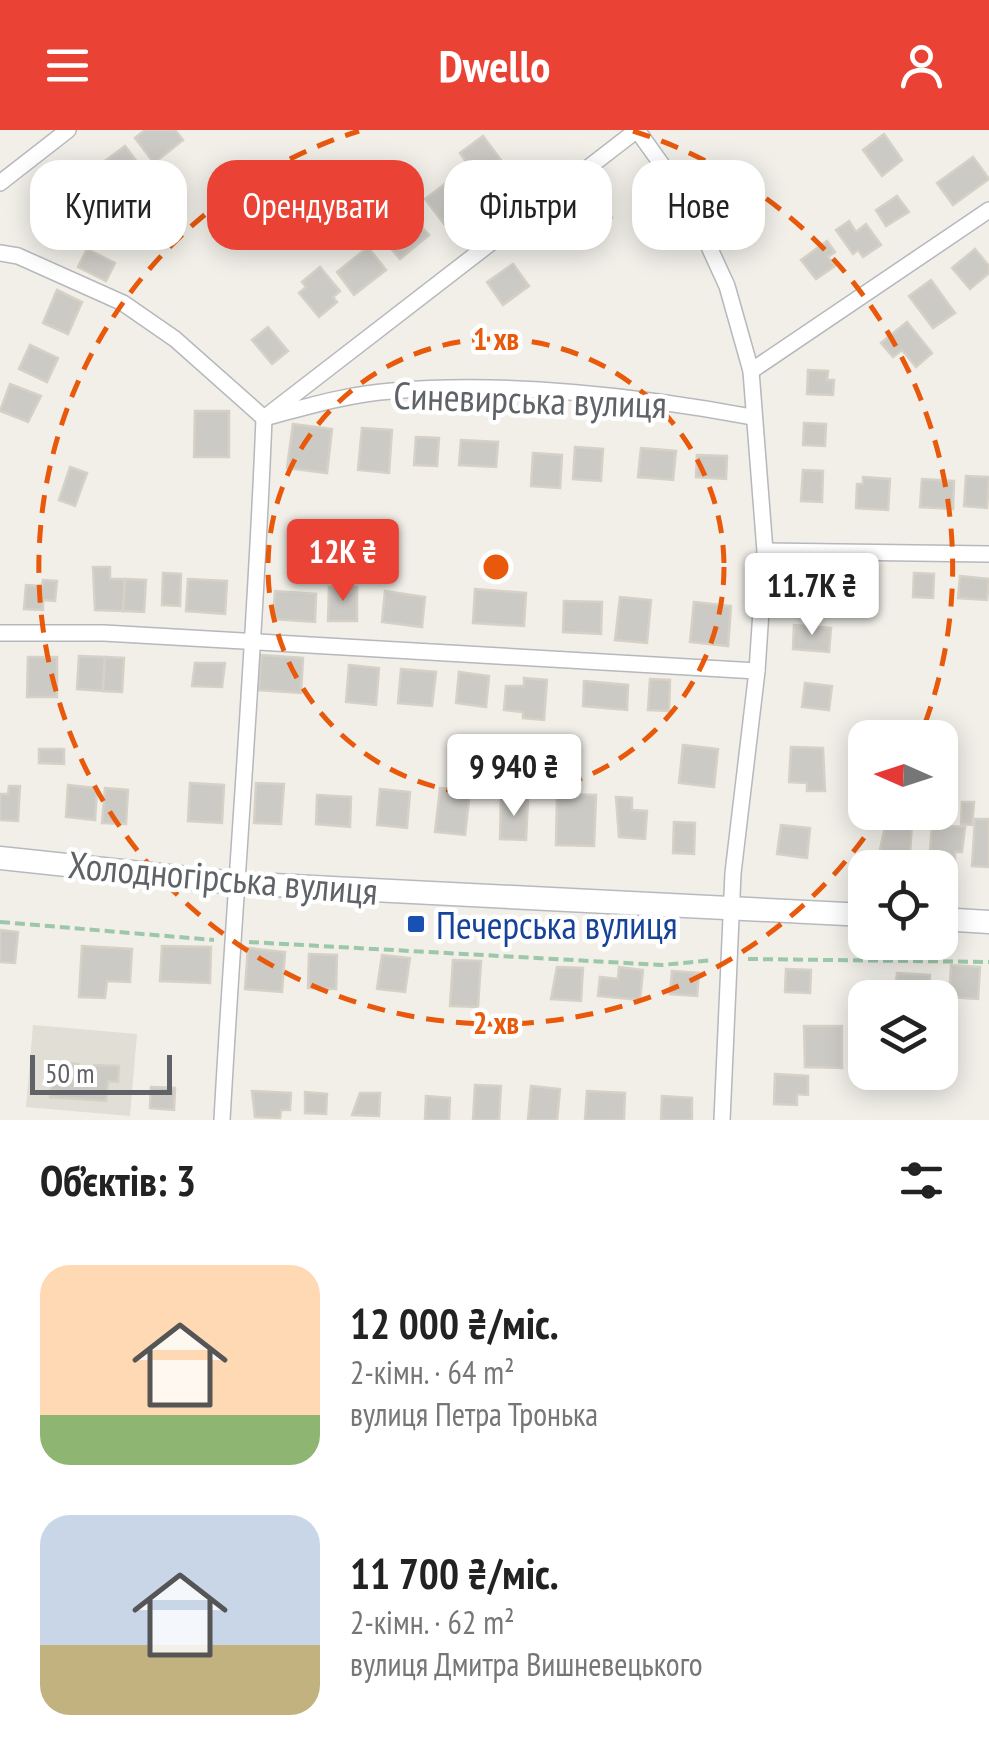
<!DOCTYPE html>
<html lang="uk">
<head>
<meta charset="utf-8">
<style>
  body { margin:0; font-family:"PT Sans Narrow",sans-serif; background:#f2f2f2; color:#222; height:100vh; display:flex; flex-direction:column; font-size:38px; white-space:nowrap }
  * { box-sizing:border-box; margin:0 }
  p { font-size:32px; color:#767676 }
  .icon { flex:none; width:55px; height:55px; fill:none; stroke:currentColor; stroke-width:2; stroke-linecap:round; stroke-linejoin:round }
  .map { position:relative; height:990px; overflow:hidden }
  .drawer { display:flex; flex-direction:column; background:#fff; flex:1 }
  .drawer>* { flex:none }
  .hud { position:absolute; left:30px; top:30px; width:930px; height:90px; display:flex; gap:20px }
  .needle { width:65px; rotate:273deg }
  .buttons { position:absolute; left:848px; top:590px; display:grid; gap:20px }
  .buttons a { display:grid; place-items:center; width:110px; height:110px; border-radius:20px; background:#fff; box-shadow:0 5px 25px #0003; font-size:50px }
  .scale { position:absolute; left:30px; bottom:25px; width:142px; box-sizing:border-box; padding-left:10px; border:5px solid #5f6368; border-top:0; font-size:28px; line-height:35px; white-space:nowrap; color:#5f6368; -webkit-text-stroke:8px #fff; paint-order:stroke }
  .price { position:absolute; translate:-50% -85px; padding:0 22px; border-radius:10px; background:#fff; color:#222; font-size:32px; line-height:65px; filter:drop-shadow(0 2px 5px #0008) }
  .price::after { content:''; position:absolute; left:50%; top:60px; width:30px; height:22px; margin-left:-15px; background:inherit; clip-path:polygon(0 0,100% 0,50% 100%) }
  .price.selected { background:#ea4335; color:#fff }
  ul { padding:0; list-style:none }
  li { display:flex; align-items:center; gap:30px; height:250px; padding:0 40px }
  li span { display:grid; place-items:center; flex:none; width:280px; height:200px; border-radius:30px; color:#555 }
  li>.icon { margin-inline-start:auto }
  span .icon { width:120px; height:120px; fill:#fffc; stroke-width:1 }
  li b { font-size:42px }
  h2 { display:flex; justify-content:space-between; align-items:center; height:120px; padding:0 40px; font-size:42px }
  .chip { padding:0 35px; border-radius:30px; background:#fff; box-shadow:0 5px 25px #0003; font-size:35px; line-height:90px }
  .chip.selected { background:#ea4335; color:#fff }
  header { display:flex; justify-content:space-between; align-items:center; height:130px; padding:0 40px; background:#ea4335; color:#fff; font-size:45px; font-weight:800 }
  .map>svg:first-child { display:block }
  .education { fill:#e1ded6 }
  .building { fill:#cccac5; stroke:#d6d1c6; stroke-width:2.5 }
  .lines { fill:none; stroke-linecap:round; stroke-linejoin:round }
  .street-casing { stroke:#b5b8bc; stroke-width:18 }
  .secondary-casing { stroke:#b6babf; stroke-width:25 }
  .path { stroke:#9cc7a9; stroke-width:4; stroke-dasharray:10 5; stroke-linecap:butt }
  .street { stroke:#fff; stroke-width:15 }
  .secondary { stroke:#fff; stroke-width:22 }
  .ring { fill:none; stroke:#e8590c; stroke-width:5; stroke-dasharray:18 12 }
  .transit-dot { fill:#1a4fb4; stroke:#fff; stroke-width:4 }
  .labels { text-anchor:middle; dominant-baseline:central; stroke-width:9; stroke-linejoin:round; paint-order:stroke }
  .street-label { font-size:38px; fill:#5f6368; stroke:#fff }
  .transit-label { font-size:38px; fill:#164399; stroke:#fff; text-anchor:start }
  .centre { fill:#e8590c; stroke:#fff; stroke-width:5 }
  .ring-label { font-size:30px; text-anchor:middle; font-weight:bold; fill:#e8590c; stroke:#fff; stroke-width:9; stroke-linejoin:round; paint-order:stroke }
</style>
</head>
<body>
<header><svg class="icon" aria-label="menu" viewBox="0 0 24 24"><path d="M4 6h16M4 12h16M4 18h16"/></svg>Dwello<svg class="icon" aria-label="person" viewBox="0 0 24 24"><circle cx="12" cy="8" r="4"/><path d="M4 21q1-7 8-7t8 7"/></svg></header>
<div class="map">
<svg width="989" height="990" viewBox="0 0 989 990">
  <rect width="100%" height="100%" fill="#f1efe8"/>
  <polygon class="education" points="33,895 137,904 130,986 26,977"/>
  <g class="building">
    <polygon points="145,0 175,0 183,10 154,33 135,8"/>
    <polygon points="884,4 902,30 882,46 863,20"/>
    <polygon points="483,6 509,41 485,58 460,23"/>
    <polygon points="125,16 147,45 117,68 94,39"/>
    <polygon points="973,27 989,49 953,75 937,53"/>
    <polygon points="454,47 473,71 444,94 425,69"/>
    <polygon points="90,51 104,70 90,80 81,103 58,97 64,72"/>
    <polygon points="596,64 612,88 582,107 567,85"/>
    <polygon points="897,66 909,82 886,96 876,80"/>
    <polygon points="409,82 429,105 400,129 380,106"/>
    <polygon points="849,91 856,102 866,94 881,115 863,127 858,120 853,124 836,100"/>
    <polygon points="827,111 835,122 828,127 835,136 816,149 801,130"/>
    <polygon points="368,117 386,140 354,165 337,142"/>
    <polygon points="87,119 115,133 106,151 78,137"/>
    <polygon points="975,119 989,136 989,143 970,159 952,138"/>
    <polygon points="513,134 529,156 503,175 487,152"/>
    <polygon points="320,137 340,161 333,167 337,172 319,187 299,163 306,157 302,152"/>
    <polygon points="931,150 955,183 933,198 909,166"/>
    <polygon points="57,160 82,172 68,204 43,193"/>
    <polygon points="907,192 932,223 916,237 902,220 893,227 881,213"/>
    <polygon points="268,197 288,221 272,234 252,210"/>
    <polygon points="30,215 58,228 47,252 19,239"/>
    <polygon points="808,240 828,241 827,250 834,250 833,265 807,264"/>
    <polygon points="10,254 41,266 28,292 0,281"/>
    <polygon points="195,281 229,281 229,327 194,327"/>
    <polygon points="804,293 826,294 825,316 803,315"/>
    <polygon points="293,294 332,299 327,343 287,338"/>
    <polygon points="362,298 392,300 389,343 358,340"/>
    <polygon points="416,307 439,308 437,336 414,335"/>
    <polygon points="461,310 498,312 496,337 459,335"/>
    <polygon points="575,317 603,319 601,351 573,349"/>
    <polygon points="641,318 676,321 673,350 638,347"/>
    <polygon points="533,323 562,325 560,358 531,356"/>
    <polygon points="697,325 727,326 726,349 696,347"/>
    <polygon points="70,337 87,343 75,376 59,370"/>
    <polygon points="803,340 823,341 822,372 801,371"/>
    <polygon points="966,346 989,347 987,378 964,376"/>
    <polygon points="863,347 890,349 888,380 856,378 857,354 863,354"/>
    <polygon points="922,349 954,351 953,379 920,377"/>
    <polygon points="798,425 824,428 820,474 794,471"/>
    <polygon points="93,437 110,437 110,449 125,449 123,481 95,480"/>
    <polygon points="163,443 181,444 180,476 162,475"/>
    <polygon points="914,443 934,444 933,468 913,467"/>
    <polygon points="960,446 989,449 987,470 958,468"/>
    <polygon points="125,449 146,450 144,482 123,481"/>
    <polygon points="188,449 227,451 225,484 186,481"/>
    <polygon points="43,450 57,451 55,471 43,470 43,480 24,479 26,455 42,456"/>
    <polygon points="329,457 357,457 357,491 328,491"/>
    <polygon points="475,459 526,463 524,496 473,493"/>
    <polygon points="275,461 316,464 315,492 273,489"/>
    <polygon points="385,461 425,467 422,497 382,492"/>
    <polygon points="620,467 651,470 647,513 615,510"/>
    <polygon points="564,471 602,472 601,504 563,502"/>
    <polygon points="694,472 731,476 728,516 690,512"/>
    <polygon points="794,495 831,498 829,522 793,519"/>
    <polygon points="261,525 303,528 301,563 259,560"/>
    <polygon points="79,526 105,527 103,561 77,559"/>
    <polygon points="28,527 57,527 57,567 27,567"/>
    <polygon points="105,527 124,528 122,562 103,561"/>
    <polygon points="195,533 225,533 222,557 192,556"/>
    <polygon points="349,535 379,538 376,575 346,572"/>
    <polygon points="401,539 436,542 432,576 398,573"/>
    <polygon points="459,542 489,546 486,577 456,573"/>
    <polygon points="524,548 547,550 544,590 523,588 523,582 504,580 506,556 524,556"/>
    <polygon points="650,549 670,550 669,581 648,580"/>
    <polygon points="584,551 628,555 627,580 583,576"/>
    <polygon points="805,553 832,556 829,580 802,577"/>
    <polygon points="683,615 718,619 714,657 679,653"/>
    <polygon points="791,617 823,618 825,661 807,661 807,653 789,652"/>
    <polygon points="39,619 64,619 64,634 39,633"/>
    <polygon points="190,653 224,655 222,693 188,691"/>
    <polygon points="256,653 284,654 281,694 254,693"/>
    <polygon points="68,655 97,658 95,690 66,687"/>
    <polygon points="9,656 20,656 18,691 0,690 0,664 8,664"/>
    <polygon points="105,658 128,660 126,694 102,693"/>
    <polygon points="440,658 470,661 465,705 435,702"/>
    <polygon points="380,659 410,662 407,698 377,695"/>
    <polygon points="557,664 596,665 594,716 556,715"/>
    <polygon points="317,665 351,667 350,697 316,694"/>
    <polygon points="616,667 632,668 632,680 647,681 645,709 619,707"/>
    <polygon points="501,668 528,669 526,710 500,709"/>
    <polygon points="962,672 974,672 972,695 961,694"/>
    <polygon points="975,689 989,689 989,737 972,736"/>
    <polygon points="674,692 695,693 694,724 673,723"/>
    <polygon points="886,692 912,694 909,737 884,735 884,730 878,729"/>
    <polygon points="781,695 810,698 807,728 777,724"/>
    <polygon points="932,695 965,697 962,722 955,722 955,737 929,735"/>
    <polygon points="0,800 18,802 15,833 0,832"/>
    <polygon points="82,816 132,819 130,852 107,851 105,868 79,867"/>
    <polygon points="162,816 211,817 210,853 160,851"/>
    <polygon points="248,818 285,822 282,862 245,859"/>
    <polygon points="309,824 337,825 336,859 308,858"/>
    <polygon points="382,825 410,828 405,862 377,859"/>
    <polygon points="453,830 481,831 478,877 450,876"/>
    <polygon points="951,835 980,837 978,869 949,867"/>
    <polygon points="557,837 583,838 581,871 551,869"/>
    <polygon points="619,837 643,840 640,870 598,866 600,847 618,849"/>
    <polygon points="786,839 811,840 810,863 785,862"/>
    <polygon points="672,841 699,843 697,866 670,864"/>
    <polygon points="897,843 930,845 929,867 905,865 906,853 896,852"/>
    <polygon points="804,896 842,896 842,938 805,937"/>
    <polygon points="53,932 78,934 77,946 94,947 94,935 119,936 118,952 108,951 106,971 50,967"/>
    <polygon points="775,944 808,946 808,965 797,964 797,975 774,974"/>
    <polygon points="475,955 501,956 499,990 473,990"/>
    <polygon points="531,956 560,959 557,990 528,990"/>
    <polygon points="151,957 175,958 174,980 150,978"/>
    <polygon points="252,961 291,963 290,980 281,980 280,988 255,987"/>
    <polygon points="587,961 625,963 624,990 585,990"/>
    <polygon points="305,962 327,964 326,984 305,983"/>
    <polygon points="360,963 380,963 379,986 352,985"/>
    <polygon points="426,966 450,968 449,990 425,990"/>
    <polygon points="662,966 692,968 692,990 661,990"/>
  </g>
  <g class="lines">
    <g class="street-casing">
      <g id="street">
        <polyline points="637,0 688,71 727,156 751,241 765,421 757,541 733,743 722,990"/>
        <polyline points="0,53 68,0"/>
        <path d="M 0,123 L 18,126 L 123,173 L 175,209 L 264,288 C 306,277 348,264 392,261 C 506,251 640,266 752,287"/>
        <polyline points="751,241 989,80"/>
        <polyline points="765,421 989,424"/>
        <polyline points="0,503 104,503 757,541"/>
        <path d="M 222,990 C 235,756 255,522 264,288 L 637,0"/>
      </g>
    </g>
    <g class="secondary-casing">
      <g id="secondary">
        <polyline points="0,728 235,753 865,785"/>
        <polyline points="940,789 989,792"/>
      </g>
    </g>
    <g class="path">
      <polyline points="0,792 214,810"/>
      <polyline points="249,812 662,835 713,830"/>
      <polyline points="748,829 989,832"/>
    </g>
    <use href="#street" class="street"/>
    <use href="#secondary" class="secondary"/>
  </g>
  <g class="ring">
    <circle cx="496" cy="437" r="228"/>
    <path d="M881 683A457 457 0 1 1 359 1M633 1A457 457 0 0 1 921 604"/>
  </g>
  <rect class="transit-dot" x="406" y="784" width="20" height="20" rx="5"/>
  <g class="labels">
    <g class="street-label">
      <text transform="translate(530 269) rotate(2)">Синевирська вулиця</text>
      <text transform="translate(223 747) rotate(5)">Холодногірська вулиця</text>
    </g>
    <g class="transit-label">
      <text x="436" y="794">Печерська вулиця</text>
    </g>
  </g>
  <circle cx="496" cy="437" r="15" class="centre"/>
  <g class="ring-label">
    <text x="496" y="220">1 хв</text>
    <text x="496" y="904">2 хв</text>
  </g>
</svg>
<div class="buttons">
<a><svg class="needle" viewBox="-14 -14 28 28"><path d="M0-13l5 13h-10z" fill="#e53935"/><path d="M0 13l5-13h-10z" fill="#767676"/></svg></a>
<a><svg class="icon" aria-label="locate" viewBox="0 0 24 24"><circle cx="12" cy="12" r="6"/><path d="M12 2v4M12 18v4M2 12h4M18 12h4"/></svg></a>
<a><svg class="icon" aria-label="layers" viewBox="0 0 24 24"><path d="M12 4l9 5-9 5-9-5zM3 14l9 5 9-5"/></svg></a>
</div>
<div class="scale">50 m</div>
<b class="price selected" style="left:343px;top:474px">12K ₴</b>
<b class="price" style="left:812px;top:508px">11.7K ₴</b>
<b class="price" style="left:514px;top:689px">9 940 ₴</b>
<div class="hud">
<a class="chip">Купити</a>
<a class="chip selected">Орендувати</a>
<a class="chip">Фільтри</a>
<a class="chip">Нове</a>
</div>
</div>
<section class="drawer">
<h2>Об’єктів: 3<svg class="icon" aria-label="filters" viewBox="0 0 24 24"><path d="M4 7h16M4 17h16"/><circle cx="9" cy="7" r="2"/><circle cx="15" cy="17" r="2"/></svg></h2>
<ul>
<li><span style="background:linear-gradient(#ffd9b3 75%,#8fb573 0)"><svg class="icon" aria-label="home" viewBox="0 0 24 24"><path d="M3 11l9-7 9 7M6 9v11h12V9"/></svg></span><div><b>12 000 ₴/міс.</b><p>2-кімн. · 64 m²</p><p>вулиця Петра Тронька</p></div></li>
<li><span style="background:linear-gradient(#c9d6e8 65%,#c2b280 0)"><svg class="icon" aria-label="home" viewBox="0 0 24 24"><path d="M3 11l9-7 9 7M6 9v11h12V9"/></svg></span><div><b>11 700 ₴/міс.</b><p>2-кімн. · 62 m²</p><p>вулиця Дмитра Вишневецького</p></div></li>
</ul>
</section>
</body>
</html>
